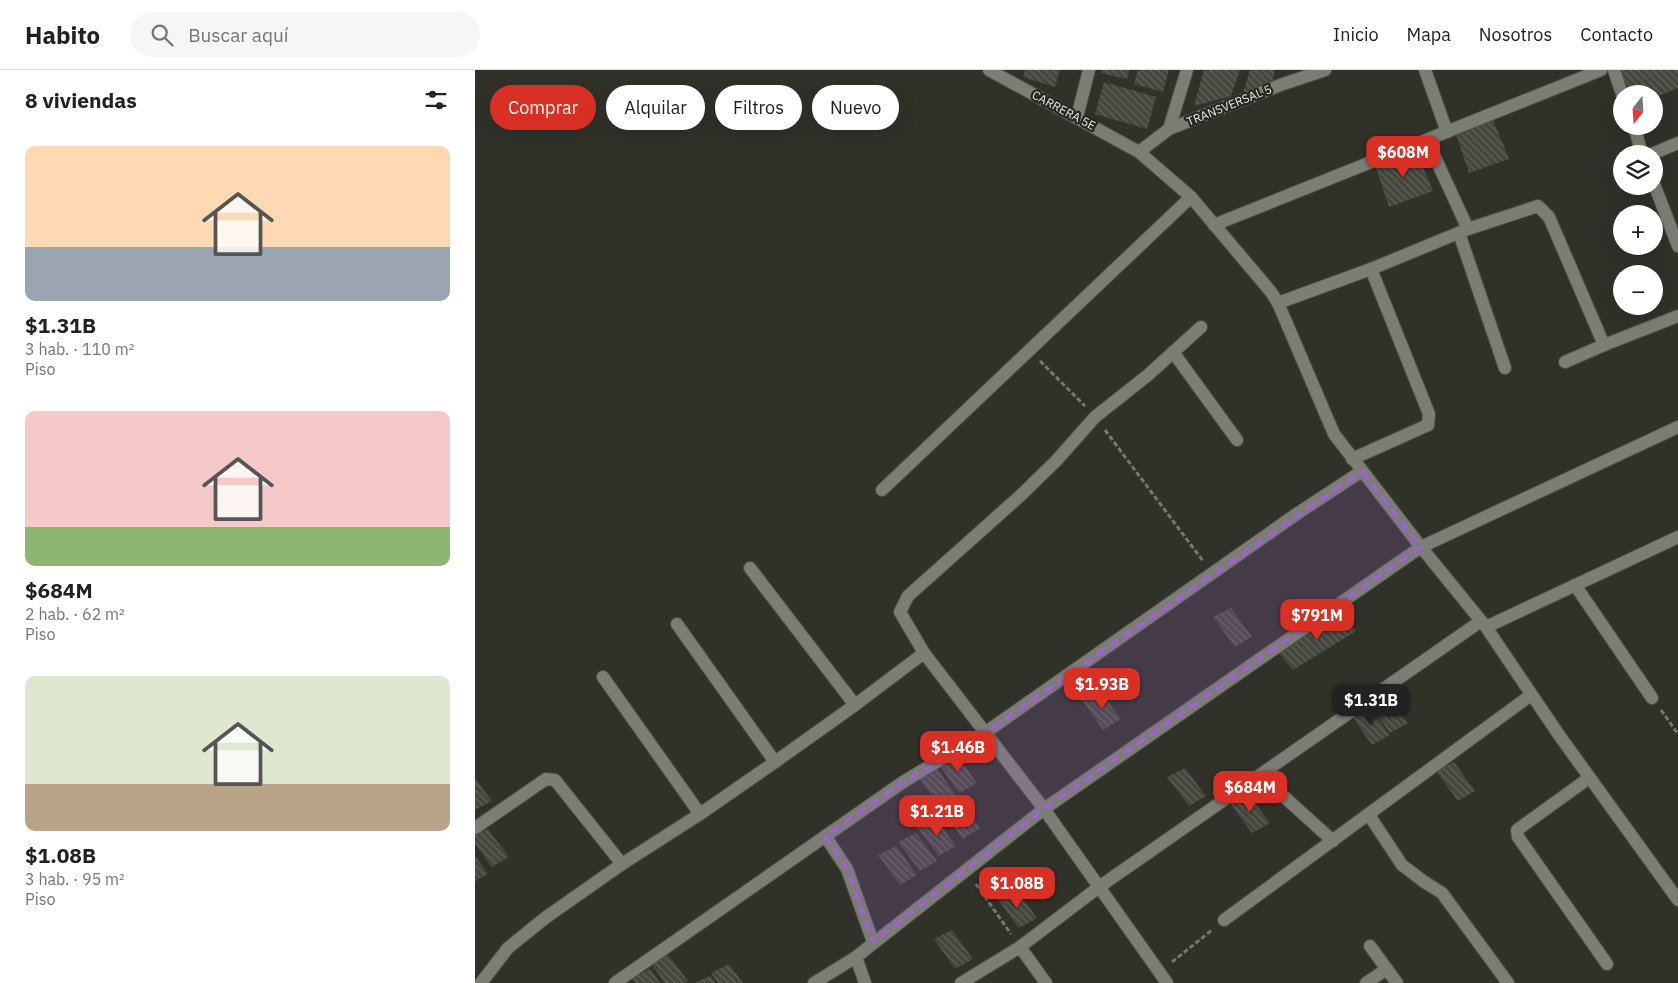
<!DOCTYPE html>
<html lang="es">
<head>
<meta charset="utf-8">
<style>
  body { margin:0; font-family:"IBM Plex Sans",sans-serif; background:#f6f6f6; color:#202124; height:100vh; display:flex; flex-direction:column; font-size:19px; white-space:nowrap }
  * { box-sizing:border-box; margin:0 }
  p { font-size:16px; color:#757577 }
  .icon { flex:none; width:28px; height:28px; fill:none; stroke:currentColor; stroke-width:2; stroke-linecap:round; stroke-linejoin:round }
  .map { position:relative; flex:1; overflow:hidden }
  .details { display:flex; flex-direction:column; background:#fff; width:475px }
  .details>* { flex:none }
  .hud { position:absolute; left:15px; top:15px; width:475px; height:45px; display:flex; gap:10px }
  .needle { width:32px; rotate:197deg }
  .buttons { position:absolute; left:1138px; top:15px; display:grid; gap:10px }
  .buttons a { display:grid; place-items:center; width:50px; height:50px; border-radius:50%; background:#fff; box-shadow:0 5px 20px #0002; font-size:25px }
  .price { position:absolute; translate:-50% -42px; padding:0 11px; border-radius:10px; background:#d93025; color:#fff; font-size:16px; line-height:32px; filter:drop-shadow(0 1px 2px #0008) }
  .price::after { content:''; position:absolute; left:50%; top:30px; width:15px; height:11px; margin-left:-8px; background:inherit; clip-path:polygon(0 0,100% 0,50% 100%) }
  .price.current { background:#222; color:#fff }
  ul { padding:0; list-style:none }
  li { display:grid; align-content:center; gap:10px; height:265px; padding:0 25px }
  li span { display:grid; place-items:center; height:155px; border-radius:10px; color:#555 }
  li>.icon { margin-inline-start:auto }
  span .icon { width:90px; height:90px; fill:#fffc; stroke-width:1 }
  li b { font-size:21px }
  h2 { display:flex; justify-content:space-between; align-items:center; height:60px; padding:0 25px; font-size:21px }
  .chip { padding:0 18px; border-radius:22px; background:#fff; box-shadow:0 5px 20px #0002; font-size:18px; line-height:45px }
  .chip.current { background:#d93025; color:#fff }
  header { display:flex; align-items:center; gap:30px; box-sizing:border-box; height:70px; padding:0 25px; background:#fff; border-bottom:1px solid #e0e0e0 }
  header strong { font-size:24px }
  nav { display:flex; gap:28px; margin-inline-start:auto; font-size:18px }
  .search { width:350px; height:45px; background:#f6f6f6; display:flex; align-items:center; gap:12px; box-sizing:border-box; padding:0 18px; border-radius:28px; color:#757577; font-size:19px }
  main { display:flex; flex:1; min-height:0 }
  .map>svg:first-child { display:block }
  .building { fill:url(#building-back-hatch) }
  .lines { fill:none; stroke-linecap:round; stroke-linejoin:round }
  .street-casing { stroke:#4e4f49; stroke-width:14 }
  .path { stroke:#767770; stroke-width:3; stroke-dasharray:5 2.5; stroke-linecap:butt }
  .street { stroke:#7c7d74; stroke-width:12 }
  .marked { fill:#9c65ca; fill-opacity:0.2; stroke:#9c65ca; stroke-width:4; stroke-dasharray:10 6; stroke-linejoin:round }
  .labels { text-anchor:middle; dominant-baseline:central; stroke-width:4.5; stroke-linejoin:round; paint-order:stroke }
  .street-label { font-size:12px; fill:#e9eae5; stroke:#262720 }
</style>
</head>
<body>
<header>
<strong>Habito</strong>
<div class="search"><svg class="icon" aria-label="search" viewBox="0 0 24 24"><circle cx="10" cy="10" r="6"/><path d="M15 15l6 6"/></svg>Buscar aquí</div>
<nav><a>Inicio</a><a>Mapa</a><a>Nosotros</a><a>Contacto</a></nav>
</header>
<main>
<section class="details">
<h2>8 viviendas<svg class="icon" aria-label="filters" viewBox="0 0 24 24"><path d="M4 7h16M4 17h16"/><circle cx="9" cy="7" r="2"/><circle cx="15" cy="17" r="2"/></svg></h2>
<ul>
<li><span style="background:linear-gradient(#ffd9b3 65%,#9aa5b1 0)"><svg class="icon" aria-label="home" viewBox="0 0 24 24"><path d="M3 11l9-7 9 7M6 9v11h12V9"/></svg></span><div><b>$1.31B</b><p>3 hab. · 110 m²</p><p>Piso</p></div></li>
<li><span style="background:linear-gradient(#f6c9c9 75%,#8fb573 0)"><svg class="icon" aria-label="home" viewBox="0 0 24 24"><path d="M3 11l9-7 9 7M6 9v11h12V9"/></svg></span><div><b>$684M</b><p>2 hab. · 62 m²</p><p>Piso</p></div></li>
<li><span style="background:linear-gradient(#dfe7d0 70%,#b9a48a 0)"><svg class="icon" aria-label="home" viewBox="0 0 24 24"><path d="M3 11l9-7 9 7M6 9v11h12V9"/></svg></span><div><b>$1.08B</b><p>3 hab. · 95 m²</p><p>Piso</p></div></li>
</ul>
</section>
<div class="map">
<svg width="1203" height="913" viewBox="0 0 1203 913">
  <defs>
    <pattern id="building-back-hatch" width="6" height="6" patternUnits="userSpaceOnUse" patternTransform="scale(1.25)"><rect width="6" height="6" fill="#45463e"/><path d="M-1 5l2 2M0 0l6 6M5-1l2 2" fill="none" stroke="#60615a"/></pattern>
  </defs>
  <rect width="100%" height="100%" fill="#303129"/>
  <g class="building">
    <polygon points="550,0 585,0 580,17 548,7"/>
    <polygon points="626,0 654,0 652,9 626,3"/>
    <polygon points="663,0 694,0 688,22 659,14"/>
    <polygon points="729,0 765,0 756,26 719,36"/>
    <polygon points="775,0 800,0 797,14 768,23"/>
    <polygon points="1147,0 1203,0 1203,18 1179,28 1179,24 1154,24 1145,1"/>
    <polygon points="629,12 681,27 672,59 620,44"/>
    <polygon points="1018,50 1034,89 994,103 981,64"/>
    <polygon points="941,80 958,121 914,137 900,95"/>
    <polygon points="756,538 777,567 760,577 738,547"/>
    <polygon points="865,541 881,561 818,600 802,581"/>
    <polygon points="625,621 646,649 628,660 607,630"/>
    <polygon points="912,625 933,653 915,663 894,634"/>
    <polygon points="894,637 915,665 897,675 876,645"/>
    <polygon points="481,684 502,713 484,723 463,693"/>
    <polygon points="979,692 1000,721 983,731 961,701"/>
    <polygon points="460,696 481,725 463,735 442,705"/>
    <polygon points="710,698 731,726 714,736 692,707"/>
    <polygon points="0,708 17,731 0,740"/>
    <polygon points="773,724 795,753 777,763 755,733"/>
    <polygon points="484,730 505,758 488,769 466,739"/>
    <polygon points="460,748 481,776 464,786 442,757"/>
    <polygon points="13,759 34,787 17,797 0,774 0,765"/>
    <polygon points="441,763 462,791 445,801 423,772"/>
    <polygon points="421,776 442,805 425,815 403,785"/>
    <polygon points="0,786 13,804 0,811"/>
    <polygon points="541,820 562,848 544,858 522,828"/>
    <polygon points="477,860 498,889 480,899 459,869"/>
    <polygon points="192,883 213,911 210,913 190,913 174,891"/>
    <polygon points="254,894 268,913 243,913 236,903"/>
    <polygon points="175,899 185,913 161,913 157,908"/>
    <polygon points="235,906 241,913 220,913"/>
  </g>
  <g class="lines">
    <g class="street-casing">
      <g id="street">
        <polyline points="514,0 664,82 716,127 796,222 803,233 859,364 946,477 1011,557 1084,665 1203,830"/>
        <polyline points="950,0 972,62"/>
        <polyline points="1139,0 1147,24"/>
        <polyline points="602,47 614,0"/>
        <polyline points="1159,56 1167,84"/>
        <polyline points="694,59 712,0"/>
        <polyline points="952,70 993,159"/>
        <polyline points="664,82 694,59 808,14 850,0"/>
        <polyline points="1177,84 1203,73"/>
        <polyline points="1179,114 1203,176"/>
        <polyline points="739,155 1126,0"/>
        <polyline points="984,163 1030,298"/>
        <polyline points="803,233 896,199 993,159 1063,136 1074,147 1129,275"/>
        <polyline points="698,282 762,370"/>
        <polyline points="1090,292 1129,275 1203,246"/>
        <polyline points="877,389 953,355 954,344 896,199"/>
        <polyline points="407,420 716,127"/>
        <polyline points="275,498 380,635"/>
        <polyline points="1100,515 1177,628"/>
        <polyline points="202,554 300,692"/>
        <polyline points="1011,557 1203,467"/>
        <polyline points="128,607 225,744"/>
        <polyline points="785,705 858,771"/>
        <polyline points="1114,708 1042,760 1043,767 1132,894"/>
        <polyline points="894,745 927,795 948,811 967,823 1033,913"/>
        <polyline points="0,758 71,709 80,710 147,794"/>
        <polyline points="350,766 372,799 398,872"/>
        <polyline points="749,850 1056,625"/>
        <polyline points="895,876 922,913"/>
        <polyline points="545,877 571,913"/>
        <polyline points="381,887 390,913"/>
        <polyline points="6,913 33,878 70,848 147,794 225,744 300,692 380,635 449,583"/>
        <polyline points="140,913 428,712 511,662 823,443 887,401"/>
        <polyline points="339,913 381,887 569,739 946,477 1203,357"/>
        <polyline points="486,913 545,877 624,817 1006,551"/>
        <polyline points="692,913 569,739 449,583 425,542 433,526 545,426 581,391 620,347 673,305 726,257"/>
        <polyline points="891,913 912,899"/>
      </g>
    </g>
    <g class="path">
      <polyline points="565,291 610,336"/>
      <polyline points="630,360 728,491"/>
      <polyline points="1186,640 1203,664"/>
      <polyline points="501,814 536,864"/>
      <polyline points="697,892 737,860"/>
    </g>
    <use href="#street" class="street"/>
  </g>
  <path class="marked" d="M 887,401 L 946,477 L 569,739 L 398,872 L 372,799 L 350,766 L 428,712 L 511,662 Z"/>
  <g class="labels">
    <g class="street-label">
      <text transform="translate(754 35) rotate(-22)">TRANSVERSAL 5</text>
      <text transform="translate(589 40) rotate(28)">CARRERA 5E</text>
    </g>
  </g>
</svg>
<div class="buttons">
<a><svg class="needle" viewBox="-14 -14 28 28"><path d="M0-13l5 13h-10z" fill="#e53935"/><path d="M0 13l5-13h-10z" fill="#757577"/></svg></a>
<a><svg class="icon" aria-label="layers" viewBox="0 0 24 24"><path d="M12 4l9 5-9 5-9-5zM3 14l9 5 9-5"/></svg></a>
<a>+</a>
<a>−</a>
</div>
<b class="price" style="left:928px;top:108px">$608M</b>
<b class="price" style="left:842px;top:571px">$791M</b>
<b class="price" style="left:627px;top:640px">$1.93B</b>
<b class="price current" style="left:896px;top:656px">$1.31B</b>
<b class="price" style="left:483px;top:703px">$1.46B</b>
<b class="price" style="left:775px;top:743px">$684M</b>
<b class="price" style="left:462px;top:767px">$1.21B</b>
<b class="price" style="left:542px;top:839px">$1.08B</b>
<div class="hud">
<a class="chip current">Comprar</a>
<a class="chip">Alquilar</a>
<a class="chip">Filtros</a>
<a class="chip">Nuevo</a>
</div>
</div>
</main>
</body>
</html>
